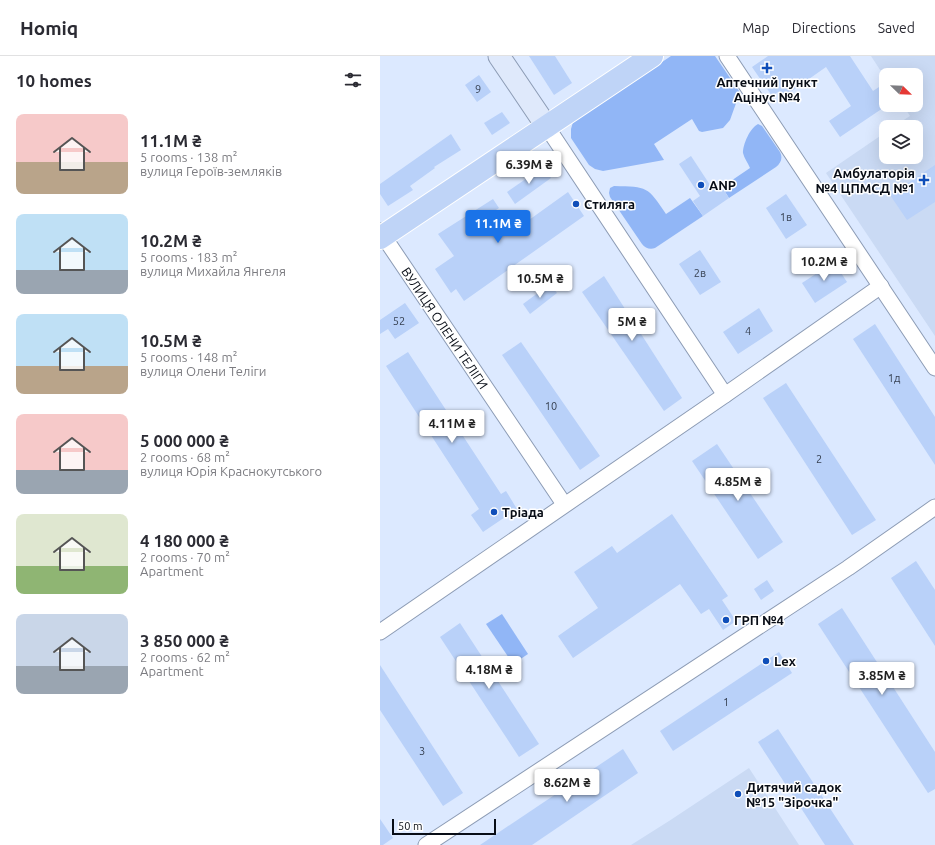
<!DOCTYPE html>
<html lang="en">
<head>
<meta charset="utf-8">
<style>
  body { margin:0; font-family:Ubuntu,sans-serif; background:#f7f7f7; color:#2b2b33; height:100vh; display:flex; flex-direction:column; font-size:15px; white-space:nowrap }
  * { box-sizing:border-box; margin:0 }
  p { font-size:13px; color:#7c7c81 }
  .icon { flex:none; width:22px; height:22px; fill:none; stroke:currentColor; stroke-width:2; stroke-linecap:round; stroke-linejoin:round }
  .map { position:relative; flex:1; overflow:hidden }
  .panel { display:flex; flex-direction:column; background:#fff; width:380px }
  .panel>* { flex:none }
  .needle { width:26px; rotate:113deg }
  .buttons { position:absolute; left:499px; top:12px; display:grid; gap:8px }
  .buttons a { display:grid; place-items:center; width:44px; height:44px; border-radius:8px; background:#fff; box-shadow:0 4px 16px #0002; font-size:20px }
  .scale { position:absolute; left:12px; bottom:10px; width:104px; box-sizing:border-box; padding-left:4px; border:2px solid #080d16; border-top:0; font-size:11px; line-height:14px; white-space:nowrap; color:#080d16; -webkit-text-stroke:3px #fff; paint-order:stroke }
  .price { position:absolute; translate:-50% -34px; padding:0 9px; border-radius:4px; background:#fff; color:#222; font-size:13px; line-height:26px; filter:drop-shadow(0 1px 2px #0008) }
  .price::after { content:''; position:absolute; left:50%; top:24px; width:12px; height:9px; margin-left:-6px; background:inherit; clip-path:polygon(0 0,100% 0,50% 100%) }
  .price.selected { background:#1a73e8; color:#fff }
  ul { padding:0; list-style:none }
  li { display:flex; align-items:center; gap:12px; height:100px; padding:0 16px }
  li span { display:grid; place-items:center; flex:none; width:112px; height:80px; border-radius:8px; color:#555 }
  li>.icon { margin-inline-start:auto }
  span .icon { width:48px; height:48px; fill:#fffc; stroke-width:1 }
  li b { font-size:17px }
  h2 { display:flex; justify-content:space-between; align-items:center; height:48px; padding:0 16px; font-size:17px }
  header { display:flex; align-items:center; gap:24px; box-sizing:border-box; height:56px; padding:0 20px; background:#fff; border-bottom:1px solid #e1e1e2 }
  header strong { font-size:19px }
  nav { display:flex; gap:22px; margin-inline-start:auto; font-size:14px }
  main { display:flex; flex:1; min-height:0 }
  .map>svg:first-child { display:block }
  .built { fill:#cadaf4 }
  .green { fill:#91b6f6 }
  .building { fill:#b9d1f9 }
  .lines { fill:none; stroke-linecap:round; stroke-linejoin:round }
  .street-casing { stroke:#8d9cb5; stroke-width:17 }
  .secondary-casing { stroke:#8d9cb5; stroke-width:23 }
  .primary-casing { stroke:#fff; stroke-width:24 }
  .street { stroke:#fff; stroke-width:15 }
  .secondary { stroke:#dfe9fb; stroke-width:21 }
  .primary { stroke:#bfd4f7; stroke-width:22 }
  .poi-dot { fill:#0f4eb9; stroke:#fff; stroke-width:1.5 }
  .labels { text-anchor:middle; dominant-baseline:central; stroke-width:3; stroke-linejoin:round; paint-order:stroke }
  .number-label { font-size:11px; fill:#343e4f }
  .poi-label { font-size:13px; font-weight:bold; fill:#080d16; stroke:#fff; text-anchor:start }
  .street-label { font-size:13px; fill:#080d16; stroke:#fff }
</style>
</head>
<body>
<header>
<strong>Homiq</strong>
<nav><a>Map</a><a>Directions</a><a>Saved</a></nav>
</header>
<main>
<section class="panel">
<h2>10 homes<svg class="icon" aria-label="filters" viewBox="0 0 24 24"><path d="M4 7h16M4 17h16"/><circle cx="9" cy="7" r="2"/><circle cx="15" cy="17" r="2"/></svg></h2>
<ul>
<li><span style="background:linear-gradient(#f6c9c9 60%,#b9a48a 0)"><svg class="icon" aria-label="home" viewBox="0 0 24 24"><path d="M3 11l9-7 9 7M6 9v11h12V9"/></svg></span><div><b>11.1M ₴</b><p>5 rooms · 138 m²</p><p>вулиця Героїв-земляків</p></div></li>
<li><span style="background:linear-gradient(#bfe0f5 70%,#9aa5b1 0)"><svg class="icon" aria-label="home" viewBox="0 0 24 24"><path d="M3 11l9-7 9 7M6 9v11h12V9"/></svg></span><div><b>10.2M ₴</b><p>5 rooms · 183 m²</p><p>вулиця Михайла Янгеля</p></div></li>
<li><span style="background:linear-gradient(#bfe0f5 65%,#b9a48a 0)"><svg class="icon" aria-label="home" viewBox="0 0 24 24"><path d="M3 11l9-7 9 7M6 9v11h12V9"/></svg></span><div><b>10.5M ₴</b><p>5 rooms · 148 m²</p><p>вулиця Олени Теліги</p></div></li>
<li><span style="background:linear-gradient(#f6c9c9 70%,#9aa5b1 0)"><svg class="icon" aria-label="home" viewBox="0 0 24 24"><path d="M3 11l9-7 9 7M6 9v11h12V9"/></svg></span><div><b>5 000 000 ₴</b><p>2 rooms · 68 m²</p><p>вулиця Юрія Краснокутського</p></div></li>
<li><span style="background:linear-gradient(#dfe7d0 65%,#8fb573 0)"><svg class="icon" aria-label="home" viewBox="0 0 24 24"><path d="M3 11l9-7 9 7M6 9v11h12V9"/></svg></span><div><b>4 180 000 ₴</b><p>2 rooms · 70 m²</p><p>Apartment</p></div></li>
<li><span style="background:linear-gradient(#c9d6e8 65%,#9aa5b1 0)"><svg class="icon" aria-label="home" viewBox="0 0 24 24"><path d="M3 11l9-7 9 7M6 9v11h12V9"/></svg></span><div><b>3 850 000 ₴</b><p>2 rooms · 62 m²</p><p>Apartment</p></div></li>
</ul>
</section>
<div class="map">
<svg width="555" height="789" viewBox="0 0 555 789">
  <rect width="100%" height="100%" fill="#dce9ff"/>
  <g class="built">
    <polygon points="491,0 555,0 555,280 446,117 506,76 506,101 536,101 536,71 513,71 530,60 523,49 536,49 536,19 506,19 506,23"/>
    <polygon points="369,712 419,789 251,789 289,765"/>
  </g>
  <g class="green">
    <polygon points="291,0 335,0 359,35 359,39 350,64 343,72 322,76 319,75 312,63 274,88 284,104 223,115 215,113 209,109 191,82 191,73 193,66"/>
    <path d="M 378,68 L 382,70 L 400,96 C 403,102 401,107 396,111 L 349,142 L 342,131 L 370,112 C 368,107 364,102 363,97 C 363,88 370,72 378,68 Z"/>
    <path d="M 234,130 C 268,131 267,130 286,158 L 310,142 L 323,160 L 275,192 C 270,194 265,192 262,188 L 230,141 L 229,137 L 230,132 Z"/>
    <polygon points="122,558 148,598 133,608 106,568"/>
  </g>
  <g class="building">
    <polygon points="149,0 175,0 192,27 174,39"/>
    <polygon points="388,0 470,0 493,35 499,31 506,42 506,50 460,81 449,65 471,50 446,11 402,42 398,36 392,40 372,11"/>
    <polygon points="99,19 111,36 97,46 85,29"/>
    <polygon points="122,56 130,67 112,79 104,67"/>
    <polygon points="71,78 81,94 54,111 55,112 30,130 33,134 8,150 0,138 0,128"/>
    <polygon points="311,100 332,132 339,127 349,142 323,160 313,145 320,140 299,108"/>
    <polygon points="555,109 555,146 527,164 510,139"/>
    <polygon points="163,111 171,122 135,148 127,136"/>
    <polygon points="188,136 204,160 84,245 76,233 71,237 55,213 74,200 58,178 113,143 119,152 113,156 128,179"/>
    <polygon points="406,138 427,169 406,183 386,152"/>
    <polygon points="320,194 341,226 320,239 299,208"/>
    <polygon points="454,206 467,226 435,247 422,227"/>
    <polygon points="224,220 302,342 284,355 202,236"/>
    <polygon points="170,228 177,237 150,258 143,248"/>
    <polygon points="25,247 39,267 15,283 8,273 0,278 0,264"/>
    <polygon points="379,252 393,275 358,298 343,276"/>
    <polygon points="495,268 555,361 555,409 473,283"/>
    <polygon points="141,286 220,400 200,414 122,299"/>
    <polygon points="28,296 121,438 126,435 137,453 103,476 91,459 99,453 6,310"/>
    <polygon points="406,327 496,464 472,479 383,342"/>
    <polygon points="337,388 403,486 378,503 312,405"/>
    <polygon points="292,458 348,540 342,544 356,565 343,574 329,553 321,558 300,528 193,602 178,580 218,552 194,516 232,490 237,497"/>
    <polygon points="536,505 555,534 555,590 511,522"/>
    <polygon points="387,524 394,535 381,544 374,533"/>
    <polygon points="462,552 555,696 555,733 548,737 438,568"/>
    <polygon points="80,567 159,688 139,701 60,581"/>
    <polygon points="399,596 412,617 293,695 280,675"/>
    <polygon points="0,609 83,737 63,750 0,654"/>
    <polygon points="398,673 474,789 445,789 378,686"/>
    <polygon points="243,693 258,717 152,789 100,789"/>
    <polygon points="0,763 13,782 3,789 0,789"/>
  </g>
  <g class="lines">
    <g class="street-casing">
      <g id="street">
        <polyline points="347,0 555,312"/>
        <polyline points="167,71 345,339"/>
        <polyline points="0,175 184,448"/>
        <polyline points="0,576 345,339 501,230"/>
        <polyline points="46,789 468,512 555,451"/>
      </g>
    </g>
    <g class="secondary-casing">
      <polyline id="secondary" points="119,0 167,71"/>
    </g>
    <g class="primary-casing">
      <polyline id="primary" points="0,182 272,0"/>
    </g>
    <use href="#street" class="street"/>
    <use href="#secondary" class="secondary"/>
    <use href="#primary" class="primary"/>
  </g>
  <g class="poi-dot">
    <path d="M385 6h4v4h4v4h-4v4h-4v-4h-4v-4h4z"/>
    <path d="M542 118h4v4h4v4h-4v4h-4v-4h-4v-4h4z"/>
    <circle cx="321" cy="129" r="4"/>
    <circle cx="196" cy="148" r="4"/>
    <circle cx="114" cy="456" r="4"/>
    <circle cx="346" cy="564" r="4"/>
    <circle cx="386" cy="605" r="4"/>
    <circle cx="358" cy="738" r="4"/>
  </g>
  <g class="labels">
    <g class="number-label">
      <text x="98" y="33">9</text>
      <text x="406" y="161">1в</text>
      <text x="320" y="217">2в</text>
      <text x="19" y="265">52</text>
      <text x="368" y="275">4</text>
      <text x="514" y="322">1д</text>
      <text x="171" y="350">10</text>
      <text x="439" y="403">2</text>
      <text x="346" y="646">1</text>
      <text x="42" y="695">3</text>
    </g>
    <g class="poi-label">
      <text x="387" y="26" text-anchor="middle">Аптечний пункт<tspan x="387" dy="15">Ацінус №4</tspan></text>
      <text x="535" y="117" text-anchor="end">Амбулаторія<tspan x="535" dy="15">№4 ЦПМСД №1</tspan></text>
      <text x="329" y="129">ANP</text>
      <text x="204" y="148">Стиляга</text>
      <text x="122" y="456">Тріада</text>
      <text x="354" y="564">ГРП №4</text>
      <text x="394" y="605">Lex</text>
      <text x="366" y="731">Дитячий садок<tspan x="366" dy="15">№15 "Зірочка"</tspan></text>
    </g>
    <g class="street-label">
      <text transform="translate(65 272) rotate(56)">ВУЛИЦЯ ОЛЕНИ ТЕЛІГИ</text>
    </g>
  </g>
</svg>
<div class="buttons">
<a><svg class="needle" viewBox="-14 -14 28 28"><path d="M0-13l5 13h-10z" fill="#e53935"/><path d="M0 13l5-13h-10z" fill="#7c7c81"/></svg></a>
<a><svg class="icon" aria-label="layers" viewBox="0 0 24 24"><path d="M12 4l9 5-9 5-9-5zM3 14l9 5 9-5"/></svg></a>
</div>
<div class="scale">50 m</div>
<b class="price" style="left:149px;top:129px">6.39M ₴</b>
<b class="price selected" style="left:118px;top:188px">11.1M ₴</b>
<b class="price" style="left:444px;top:226px">10.2M ₴</b>
<b class="price" style="left:160px;top:243px">10.5M ₴</b>
<b class="price" style="left:252px;top:286px">5M ₴</b>
<b class="price" style="left:72px;top:388px">4.11M ₴</b>
<b class="price" style="left:358px;top:446px">4.85M ₴</b>
<b class="price" style="left:109px;top:634px">4.18M ₴</b>
<b class="price" style="left:502px;top:640px">3.85M ₴</b>
<b class="price" style="left:187px;top:747px">8.62M ₴</b>
</div>
</main>
</body>
</html>
